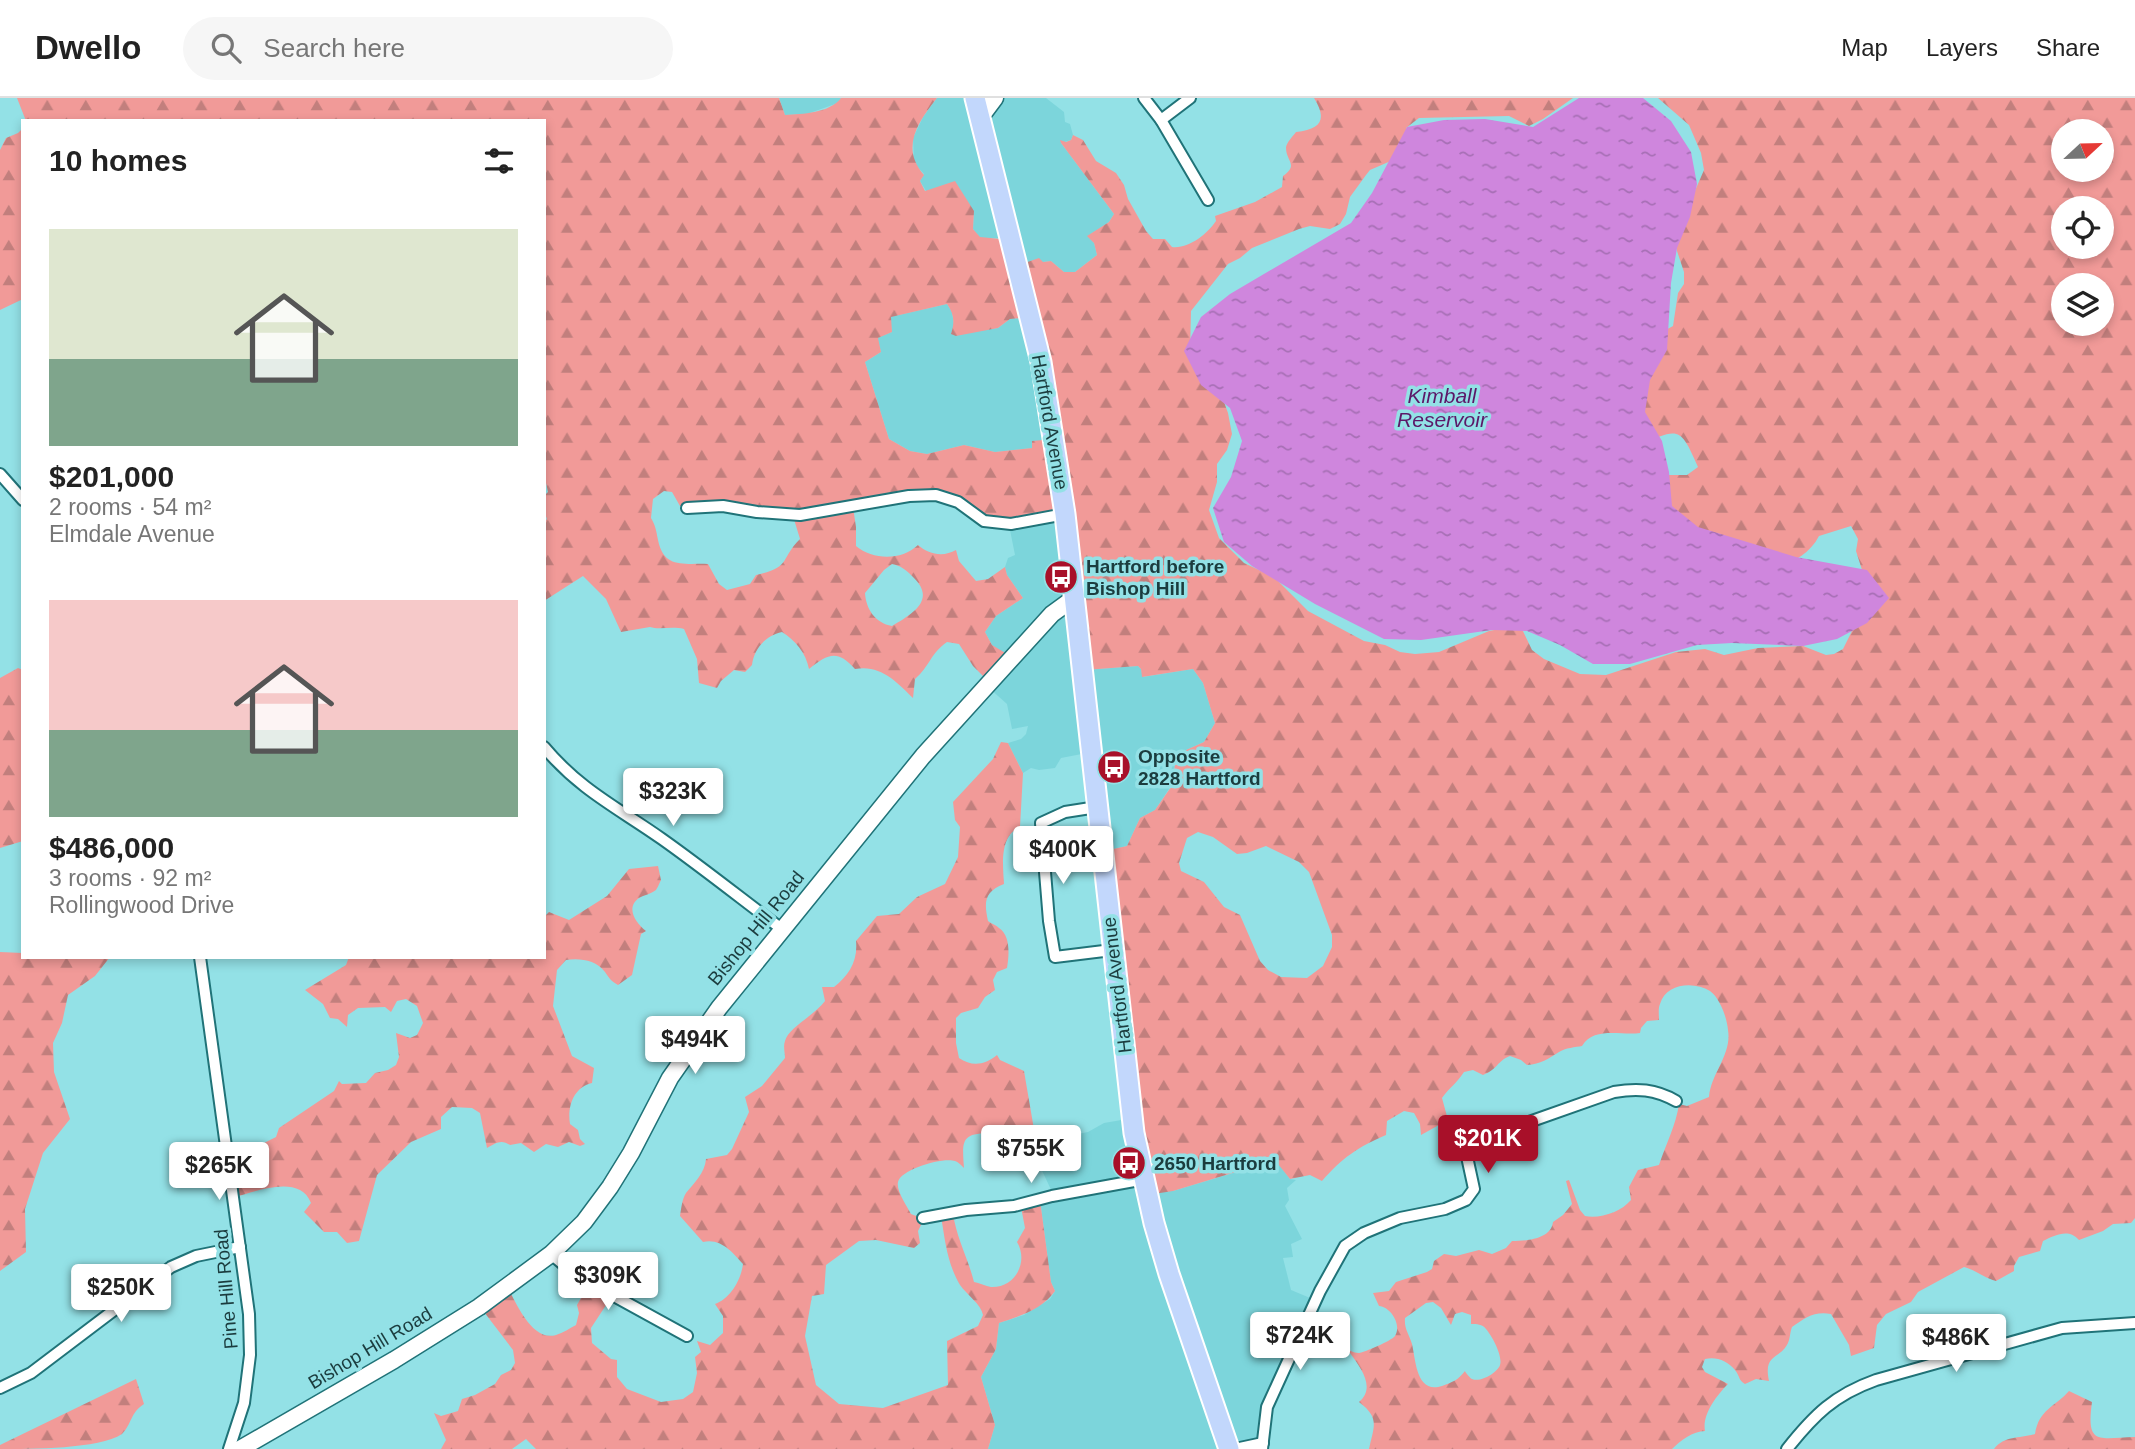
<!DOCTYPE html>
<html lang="en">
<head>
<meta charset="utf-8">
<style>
  body { margin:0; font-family:Arial,sans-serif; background:#f6f6f6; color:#222; height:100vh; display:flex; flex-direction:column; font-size:26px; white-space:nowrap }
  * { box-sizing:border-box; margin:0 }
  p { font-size:23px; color:#767676 }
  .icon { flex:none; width:38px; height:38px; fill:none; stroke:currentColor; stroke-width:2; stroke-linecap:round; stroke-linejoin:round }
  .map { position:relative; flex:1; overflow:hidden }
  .panel { position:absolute; left:21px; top:21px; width:525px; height:840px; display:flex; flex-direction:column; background:#fff; border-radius:0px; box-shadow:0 4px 10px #0003 }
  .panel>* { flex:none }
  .needle { width:46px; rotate:68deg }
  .fabs { position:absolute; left:2051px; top:21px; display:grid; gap:14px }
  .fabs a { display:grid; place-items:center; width:63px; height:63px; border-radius:50%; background:#fff; box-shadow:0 4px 10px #0003; font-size:35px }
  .price { position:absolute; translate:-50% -60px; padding:0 16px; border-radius:7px; background:#fff; color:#222; font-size:23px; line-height:46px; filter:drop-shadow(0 2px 4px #0008) }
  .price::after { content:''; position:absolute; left:50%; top:42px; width:21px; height:16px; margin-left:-10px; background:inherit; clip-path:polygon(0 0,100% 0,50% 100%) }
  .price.selected { background:#a81029; color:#fff }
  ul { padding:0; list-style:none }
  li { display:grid; align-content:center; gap:14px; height:371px; padding:0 28px }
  li span { display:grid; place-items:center; height:217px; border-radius:0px; color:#555 }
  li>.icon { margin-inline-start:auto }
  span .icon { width:126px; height:126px; fill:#fffc; stroke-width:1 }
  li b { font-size:30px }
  h2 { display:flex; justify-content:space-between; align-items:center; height:84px; padding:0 28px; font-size:30px }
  header { display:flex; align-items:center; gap:42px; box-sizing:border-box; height:98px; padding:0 35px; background:#fff; border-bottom:2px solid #e0e0e0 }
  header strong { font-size:33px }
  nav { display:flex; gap:38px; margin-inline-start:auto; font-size:24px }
  .search { width:490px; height:63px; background:#f6f6f6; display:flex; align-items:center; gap:18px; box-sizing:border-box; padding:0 24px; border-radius:38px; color:#767676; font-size:26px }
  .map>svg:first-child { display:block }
  .built { fill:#7cd5db }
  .forest { fill:url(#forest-firs); fill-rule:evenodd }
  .water { fill:url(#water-ripples) }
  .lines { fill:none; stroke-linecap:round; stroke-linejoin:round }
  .street-casing { stroke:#207378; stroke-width:14 }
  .secondary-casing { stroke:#207378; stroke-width:19 }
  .highway-casing { stroke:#fff; stroke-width:23 }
  .street { stroke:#fff; stroke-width:10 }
  .secondary { stroke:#fff; stroke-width:16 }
  .highway { stroke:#c2d7fc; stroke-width:19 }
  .labels { text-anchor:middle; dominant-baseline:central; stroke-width:7; stroke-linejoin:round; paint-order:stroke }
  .street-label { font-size:19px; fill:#1b3c3e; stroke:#93e1e6 }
  .poi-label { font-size:19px; font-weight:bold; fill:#1b3c3e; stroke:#93e1e6; text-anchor:start }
  .water-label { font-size:21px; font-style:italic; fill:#5c1868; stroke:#93e1e6 }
</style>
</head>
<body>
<header>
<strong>Dwello</strong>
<div class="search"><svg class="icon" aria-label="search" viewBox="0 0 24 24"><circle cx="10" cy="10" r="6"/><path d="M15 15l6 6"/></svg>Search here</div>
<nav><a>Map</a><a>Layers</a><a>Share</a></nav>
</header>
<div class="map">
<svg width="2135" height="1351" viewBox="0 0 2135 1351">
  <defs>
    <pattern id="forest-firs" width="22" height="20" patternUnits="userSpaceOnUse" patternTransform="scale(1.75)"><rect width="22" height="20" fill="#f19a98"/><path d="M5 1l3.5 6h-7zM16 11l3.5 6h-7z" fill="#c27f7d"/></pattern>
    <pattern id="water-ripples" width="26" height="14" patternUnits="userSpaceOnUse" patternTransform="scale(1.75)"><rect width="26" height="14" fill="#cf86dd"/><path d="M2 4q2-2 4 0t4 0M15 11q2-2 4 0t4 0" fill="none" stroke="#a76fb5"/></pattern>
  </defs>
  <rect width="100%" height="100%" fill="#93e1e6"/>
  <g class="built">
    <polygon points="779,0 841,0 838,5 807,16 785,17"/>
    <polygon points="937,0 1046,0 1064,14 1065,24 1070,26 1073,37 1071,42 1061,45 1114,116 1109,124 1088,138 1094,145 1097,157 1075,174 1064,174 1051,163 1019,167 1000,140 980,140 973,131 974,113 926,93 920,83 924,76 914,65 913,40 923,19"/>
    <polygon points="947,206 952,214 954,227 951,236 998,230 1010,221 1031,219 1054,335 1032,350 995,354 964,347 927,356 910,353 889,341 865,264 881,254 877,240 892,234 890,219"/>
    <polygon points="1065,417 1085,572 1138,568 1141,571 1143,579 1193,571 1203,585 1215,625 1204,644 1177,656 1171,688 1155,712 1140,720 1127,748 1104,753 1092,654 1061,660 1055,670 1039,672 1031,670 1023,675 1008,645 1021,641 1026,636 1028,628 1012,631 1007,606 989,590 992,547 985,534 996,518 1023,500 1007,477 1005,469 1008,460 1015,457 1009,427"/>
    <polygon points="1133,1020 1173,1093 1250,1070 1253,1073 1275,1061 1290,1081 1296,1082 1287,1090 1289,1102 1285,1108 1302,1141 1291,1146 1293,1159 1283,1160 1291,1192 1315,1202 1273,1283 1260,1316 1255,1351 988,1351 995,1327 981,1279 996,1251 999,1225 1024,1217 1050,1201 1055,1193 1051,1184 1040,1102 1053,1096 1039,1066 1037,1044 1088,1034 1104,1025"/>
  </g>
  <g class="forest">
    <path d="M 17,0 L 779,0 L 785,17 C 802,16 830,15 841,0 L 937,0 C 918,24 900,50 924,77 L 920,83 L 925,93 L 955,83 L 974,113 L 973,131 L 980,139 L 1011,142 L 1019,167 L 1039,160 L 1043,164 L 1051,163 L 1064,174 L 1075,174 L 1097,157 L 1094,145 L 1087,138 L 1109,124 L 1114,116 L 1061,45 L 1060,42 L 1066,44 L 1071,42 L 1073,37 L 1083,42 L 1096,63 L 1116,75 L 1124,87 L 1128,101 L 1146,133 L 1153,141 L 1165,141 L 1172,149 C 1189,151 1207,136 1216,123 L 1215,118 L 1255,104 L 1282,89 L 1283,78 C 1299,67 1286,63 1286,50 C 1286,45 1293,38 1296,34 C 1322,31 1327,21 1314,0 L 1573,0 L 1543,21 L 1529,28 L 1509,18 L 1419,20 L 1406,30 L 1411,36 L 1400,59 L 1370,72 L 1366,77 L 1350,99 L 1346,116 L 1340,126 L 1330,131 L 1310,128 L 1299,131 L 1252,150 L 1240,160 L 1228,166 L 1191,213 L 1190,255 L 1224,304 L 1228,315 L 1232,336 L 1227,352 L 1217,366 L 1217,384 L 1209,412 L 1219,440 L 1244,465 L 1274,479 L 1308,513 L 1364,543 L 1385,547 L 1400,554 L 1415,556 L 1439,554 L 1489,533 L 1510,529 L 1522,531 L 1532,552 L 1544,561 L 1580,576 L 1606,577 L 1676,554 L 1705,551 L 1724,557 L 1758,550 L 1803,548 L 1826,557 L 1834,556 L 1843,551 L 1870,497 L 1856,453 L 1858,441 L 1851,428 L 1819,438 C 1808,460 1784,467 1763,477 L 1671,436 L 1668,377 L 1687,377 L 1698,369 C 1681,331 1680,328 1641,347 L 1635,331 L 1662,234 L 1673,228 L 1678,195 L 1684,186 L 1684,174 L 1677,153 L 1675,139 L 1704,72 L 1701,55 L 1689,27 L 1658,0 L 2135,0 L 2135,1120 L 2131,1125 L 2113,1126 L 2103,1133 L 2079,1142 C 2069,1130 2055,1137 2043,1143 L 2040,1153 L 2019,1159 L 2014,1168 L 2014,1173 L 1996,1183 C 1984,1180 1976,1172 1964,1169 L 1918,1194 L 1911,1204 L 1886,1216 L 1877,1227 L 1874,1250 L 1851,1258 L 1849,1247 L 1831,1216 C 1814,1213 1805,1220 1792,1229 C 1790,1234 1790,1241 1788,1245 C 1780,1262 1763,1255 1769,1283 L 1756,1281 L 1745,1286 C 1738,1282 1740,1278 1735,1272 C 1728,1263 1716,1258 1705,1261 L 1702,1269 L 1705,1274 L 1728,1286 C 1716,1298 1702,1317 1705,1333 C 1693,1333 1680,1343 1672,1351 L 1369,1351 C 1374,1328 1380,1320 1359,1304 C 1376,1290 1361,1270 1350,1255 L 1342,1254 L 1344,1248 C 1348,1252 1353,1255 1359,1255 C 1365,1254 1391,1243 1395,1238 C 1402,1227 1391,1209 1379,1208 L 1373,1195 L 1389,1193 L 1396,1184 L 1427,1174 L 1432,1171 L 1434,1163 L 1444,1156 L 1456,1158 L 1479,1152 L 1492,1156 L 1506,1150 L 1512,1143 C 1527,1143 1551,1141 1553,1124 L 1563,1117 L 1572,1106 L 1566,1083 L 1569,1082 L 1580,1112 L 1585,1118 C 1600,1121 1621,1114 1631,1102 L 1629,1089 L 1638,1072 L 1659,1067 C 1666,1046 1676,1027 1679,1006 L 1687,1008 L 1709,999 C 1711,975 1732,957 1728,932 C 1727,920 1720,900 1710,893 C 1694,883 1666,885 1660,906 C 1658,910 1659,917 1659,922 L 1647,923 L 1641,930 L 1640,935 C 1622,938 1594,928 1582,948 C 1576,949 1565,950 1559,954 C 1548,961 1541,966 1527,967 L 1521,962 L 1510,958 C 1497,963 1498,971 1483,977 L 1473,972 L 1464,974 C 1457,985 1449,990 1442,1000 L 1448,1022 L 1421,1037 L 1420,1026 L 1414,1015 L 1404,1013 L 1387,1023 L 1386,1037 C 1358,1049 1342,1060 1322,1083 L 1310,1077 L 1290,1081 L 1274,1061 L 1253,1073 L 1249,1070 L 1173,1093 L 1147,1097 L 1104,753 L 1127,748 L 1140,720 L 1155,712 L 1171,689 L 1177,656 L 1204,644 L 1215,625 L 1203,585 L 1193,571 L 1142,579 L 1141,571 L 1138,568 L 1085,572 L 1067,421 L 988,423 L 937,397 L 853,409 L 856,429 L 856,448 C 873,462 901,463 918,447 C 929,457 944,459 956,452 L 959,463 L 976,483 L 988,481 L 1005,469 L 1007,477 L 1023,500 L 996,518 L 985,534 L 992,547 L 1012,559 L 990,585 L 973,568 L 959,546 L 947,544 C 930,556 930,568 915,581 L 913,600 C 897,584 880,566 855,571 C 837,551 828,556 809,571 C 806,555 795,542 782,534 C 765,538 754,551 752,567 L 745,574 L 734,572 L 721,583 L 717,590 L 699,585 L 697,561 L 684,531 C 672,528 659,532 650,529 L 621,534 L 606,501 L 583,478 L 544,503 L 544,424 L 547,421 L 544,413 L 544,398 L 548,394 L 544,376 L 544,23 L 26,23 ZM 2063,33 L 2102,33 L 2102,72 L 2063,72 ZM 2063,110 L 2102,110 L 2102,149 L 2063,149 ZM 2063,187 L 2102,187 L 2102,226 L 2063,226 ZM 947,206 C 954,216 955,224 951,236 L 956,238 L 998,230 L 1010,221 L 1031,219 L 1054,341 L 1032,343 L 1032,350 L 995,354 L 964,347 L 927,356 L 910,353 L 889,341 L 865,264 L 881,254 L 878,240 L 892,234 L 891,219 ZM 664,393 L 672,394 L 680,408 L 687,410 L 793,418 L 800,441 C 779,462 792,469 756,477 L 750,486 L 727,492 L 719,486 L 708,466 C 683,465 664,471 658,442 C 656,432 656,429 651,420 L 653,401 ZM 892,466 C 901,468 905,471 912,478 C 937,501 914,515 892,528 C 875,525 866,511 865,495 L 884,472 ZM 1198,734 L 1213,739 L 1237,756 L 1247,755 L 1266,748 L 1299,764 L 1309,774 L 1332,837 L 1332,849 L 1323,868 L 1307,880 L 1281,879 L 1268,872 L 1260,863 L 1240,817 L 1224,809 L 1204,784 L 1181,773 L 1179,765 L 1187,740 ZM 1433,1204 L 1441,1210 L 1451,1227 L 1455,1216 L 1462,1214 L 1471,1217 L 1471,1226 C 1477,1226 1482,1226 1486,1231 C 1492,1238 1503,1258 1500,1267 C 1498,1274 1481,1285 1472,1281 C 1471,1281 1465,1274 1465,1273 C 1458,1282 1453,1284 1442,1288 C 1416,1296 1416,1263 1412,1246 C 1409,1236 1404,1231 1405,1220 L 1426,1205 Z"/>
    <polygon points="23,30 23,201 0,212 0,52 6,40 18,35"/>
    <polygon points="18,570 23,572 23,743 0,750 0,580"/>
    <path d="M 1001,644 L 1008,645 L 1023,675 L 1020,729 C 999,738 1003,767 1004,786 C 984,794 984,804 988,823 C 992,826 996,827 999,830 C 1011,838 1009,858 1007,870 L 997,874 L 993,882 L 995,892 L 985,899 L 978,910 L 961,915 L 956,920 L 956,945 L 959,960 C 972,969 985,967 997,957 L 1000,962 L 1024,973 L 1037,1049 L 1013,1052 L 1007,1047 L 1000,1046 L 992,1035 C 961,1035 962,1042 964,1070 C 961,1067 958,1064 955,1063 C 943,1059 901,1071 898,1084 C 896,1093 907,1108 911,1116 L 924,1121 L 918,1133 L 920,1145 L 914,1150 L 876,1142 L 859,1143 L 826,1167 L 824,1196 L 812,1198 L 805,1238 L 816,1287 L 839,1306 L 883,1310 L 948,1287 L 947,1243 L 978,1228 L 983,1217 C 981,1206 967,1197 960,1187 C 947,1165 945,1142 941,1118 L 953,1115 C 956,1139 968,1160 974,1184 C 979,1185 986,1188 991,1189 C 1015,1190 1029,1164 1017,1144 L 1025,1130 L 1021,1109 L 1040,1102 L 1051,1184 L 1055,1193 C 1043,1211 1018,1219 999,1225 L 996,1251 L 981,1279 L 995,1327 L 988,1351 L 536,1351 L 526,1341 L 512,1351 L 441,1351 L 446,1342 L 434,1315 L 441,1318 L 458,1313 L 462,1301 L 475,1297 L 495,1286 L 501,1277 L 511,1272 L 515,1265 L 513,1252 L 481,1210 L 508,1190 C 517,1207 533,1244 556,1237 C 563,1235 570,1230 576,1227 L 579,1215 L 577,1207 L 589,1186 L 612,1198 L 591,1230 L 592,1245 L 611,1261 L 617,1262 L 617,1279 L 627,1291 L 661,1304 L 683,1301 L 693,1294 L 697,1275 L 695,1259 L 701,1254 L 697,1243 L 710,1247 L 723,1235 L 723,1218 L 715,1206 C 730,1201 741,1182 743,1166 C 732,1154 721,1140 703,1144 L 680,1118 C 681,1112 682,1101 686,1095 C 694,1085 705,1075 706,1061 L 727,1057 L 732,1051 L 749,1014 L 745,999 L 762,988 L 785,960 C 785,955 783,948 785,943 C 788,930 815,917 825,903 L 822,889 L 834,889 C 849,877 858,863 856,843 L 877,818 L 899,816 L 917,799 L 945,786 L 958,759 L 960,729 L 955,722 L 953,704 L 993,661 Z"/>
    <path d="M 658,768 L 661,782 C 660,784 657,791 656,792 C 651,796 644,797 639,800 C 625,810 636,825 646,833 L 641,836 L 632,877 L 618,887 C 611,883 610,881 605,874 C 596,862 580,860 566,862 L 557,872 L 553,908 L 572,958 L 594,970 L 592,985 C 574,989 567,1008 570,1026 L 578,1032 L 580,1041 L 585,1046 L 580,1048 L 569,1044 L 558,1049 L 546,1046 L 534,1054 L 521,1045 L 510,1047 C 501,1041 496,1045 487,1050 L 480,1015 L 472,1010 L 452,1009 L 441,1019 L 441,1031 L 411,1044 L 377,1077 L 359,1143 L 347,1145 L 337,1134 L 324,1134 L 304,1114 L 311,1105 C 300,1076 257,1093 235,1099 L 228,1056 L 246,1054 L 276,1039 L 279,1030 L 334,993 L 339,983 L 342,986 L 366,985 L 375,975 L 388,972 L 396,967 L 399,959 L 396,935 L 410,940 L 417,937 L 423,925 L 417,908 L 406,901 L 397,903 L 391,914 L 385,909 L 358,910 L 348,917 L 347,929 L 338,921 L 330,920 L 323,906 L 305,892 L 346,867 L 349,859 L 544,859 L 544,819 L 549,814 L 569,822 L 607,798 L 629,771 Z"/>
    <polygon points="0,854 23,855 23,859 110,859 95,878 68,897 62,925 53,945 54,974 70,1021 43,1055 25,1111 26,1154 0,1173"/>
    <path d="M 136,1281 L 144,1306 C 130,1315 132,1326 122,1336 C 99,1351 32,1351 0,1351 L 0,1347 Z"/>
    <path d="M 2069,1293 L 2092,1304 C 2086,1348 2098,1340 2135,1339 L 2135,1351 L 1994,1351 C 2005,1337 2019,1341 2035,1336 C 2039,1311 2055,1309 2069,1293 Z"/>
  </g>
  <polygon class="water" points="1579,0 1643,0 1671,23 1691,54 1697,86 1690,119 1677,150 1671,185 1667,252 1650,282 1645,314 1662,343 1669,374 1672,408 1698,429 1796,459 1867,472 1889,500 1867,525 1837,541 1803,548 1732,545 1697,547 1630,566 1593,566 1560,547 1527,533 1492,532 1421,542 1384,541 1315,506 1252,468 1224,444 1213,410 1231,379 1242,343 1230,310 1201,287 1184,253 1201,219 1230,196 1351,125 1372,95 1407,29 1444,22 1485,21 1533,29"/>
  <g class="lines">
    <g class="street-casing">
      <g id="street">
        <polyline points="1144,0 1161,22 1208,102"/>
        <polyline points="1161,22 1190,0"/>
        <polyline points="0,376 23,402"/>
        <polyline points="687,410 723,408 757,414 800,417 909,398 936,397 958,404 984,423 1011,426 1065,416"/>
        <path d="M 544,649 C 580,692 618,710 662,741 C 703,770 743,802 783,832"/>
        <polyline points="1097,709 1065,714 1041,725 1049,823 1055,859 1112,852"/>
        <polyline points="200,859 249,1216 250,1257 244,1305 229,1351"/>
        <polyline points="923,1120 966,1112 1014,1108 1052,1098 1145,1081"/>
        <polyline points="551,1156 576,1177 687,1238"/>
        <polyline points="0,1290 31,1275 171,1169 196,1158 240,1149"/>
        <polyline points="1235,1351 1263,1345"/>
        <path d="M 1262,1351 L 1267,1309 L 1320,1193 L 1345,1148 L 1364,1135 L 1400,1120 L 1445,1111 L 1466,1102 L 1474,1091 L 1466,1054 L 1475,1043 L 1614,994 C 1637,990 1655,991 1676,1003"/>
        <path d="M 1787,1351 C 1814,1317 1834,1297 1876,1282 L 2062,1230 L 2135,1225"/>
      </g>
    </g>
    <g class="secondary-casing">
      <g id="secondary">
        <polyline points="980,20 995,0"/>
        <polyline points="240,1351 394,1262 479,1209 551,1156 584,1124 610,1089 631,1055 670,980 719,910 923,658 1052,516 1074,500"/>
      </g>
    </g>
    <g class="highway-casing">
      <polyline id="highway" points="975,0 1041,264 1065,416 1134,1035 1154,1125 1169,1176 1229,1351"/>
    </g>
    <use href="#street" class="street"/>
    <use href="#secondary" class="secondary"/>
    <use href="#highway" class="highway"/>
  </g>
  <defs>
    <g id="bus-disc" transform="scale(1.75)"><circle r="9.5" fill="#a81029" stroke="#93e1e6"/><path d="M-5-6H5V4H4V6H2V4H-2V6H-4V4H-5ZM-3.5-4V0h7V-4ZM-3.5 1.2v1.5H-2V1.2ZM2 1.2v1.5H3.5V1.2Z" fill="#fff"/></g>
  </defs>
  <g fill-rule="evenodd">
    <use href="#bus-disc" x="1061" y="479"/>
    <use href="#bus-disc" x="1114" y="669"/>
    <use href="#bus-disc" x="1129" y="1065"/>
  </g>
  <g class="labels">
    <g class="street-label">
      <text transform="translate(1050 324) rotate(80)">Hartford Avenue</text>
      <text transform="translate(756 830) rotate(-51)">Bishop Hill Road</text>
      <text transform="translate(1117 887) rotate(-97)">Hartford Avenue</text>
      <text transform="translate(226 1191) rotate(-95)">Pine Hill Road</text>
      <text transform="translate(370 1250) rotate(-31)">Bishop Hill Road</text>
    </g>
    <g class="poi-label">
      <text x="1086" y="468">Hartford before<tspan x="1086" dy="22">Bishop Hill</tspan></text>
      <text x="1138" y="658">Opposite<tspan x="1138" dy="22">2828 Hartford</tspan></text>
      <text x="1154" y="1065">2650 Hartford</text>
    </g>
    <g class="water-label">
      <text x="1442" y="297">Kimball<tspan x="1442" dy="24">Reservoir</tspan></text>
    </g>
  </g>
</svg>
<div class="fabs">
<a><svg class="needle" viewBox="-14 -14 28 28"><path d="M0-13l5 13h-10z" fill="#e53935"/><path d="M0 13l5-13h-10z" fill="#767676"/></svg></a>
<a><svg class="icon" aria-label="locate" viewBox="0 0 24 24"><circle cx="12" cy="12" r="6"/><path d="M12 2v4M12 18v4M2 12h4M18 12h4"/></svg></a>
<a><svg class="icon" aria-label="layers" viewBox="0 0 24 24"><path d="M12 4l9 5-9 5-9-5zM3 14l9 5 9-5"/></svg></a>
</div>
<b class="price" style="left:673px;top:730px">$323K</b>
<b class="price" style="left:1063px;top:788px">$400K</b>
<b class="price" style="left:695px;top:978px">$494K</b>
<b class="price selected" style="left:1488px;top:1077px">$201K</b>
<b class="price" style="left:1031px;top:1087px">$755K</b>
<b class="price" style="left:219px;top:1104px">$265K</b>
<b class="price" style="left:608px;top:1214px">$309K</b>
<b class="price" style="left:121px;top:1226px">$250K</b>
<b class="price" style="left:1300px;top:1274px">$724K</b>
<b class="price" style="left:1956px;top:1276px">$486K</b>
<section class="panel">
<h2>10 homes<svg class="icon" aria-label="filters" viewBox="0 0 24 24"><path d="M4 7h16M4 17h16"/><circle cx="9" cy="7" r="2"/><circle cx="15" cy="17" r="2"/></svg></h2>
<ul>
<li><span style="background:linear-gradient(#dfe7d0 60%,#7fa58c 0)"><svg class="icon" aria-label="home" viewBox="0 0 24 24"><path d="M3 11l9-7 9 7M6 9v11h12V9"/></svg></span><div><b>$201,000</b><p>2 rooms · 54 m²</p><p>Elmdale Avenue</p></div></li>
<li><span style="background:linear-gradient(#f6c9c9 60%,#7fa58c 0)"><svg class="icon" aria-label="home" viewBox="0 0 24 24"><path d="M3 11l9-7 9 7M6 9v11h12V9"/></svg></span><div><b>$486,000</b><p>3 rooms · 92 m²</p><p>Rollingwood Drive</p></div></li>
</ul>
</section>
</div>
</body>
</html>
